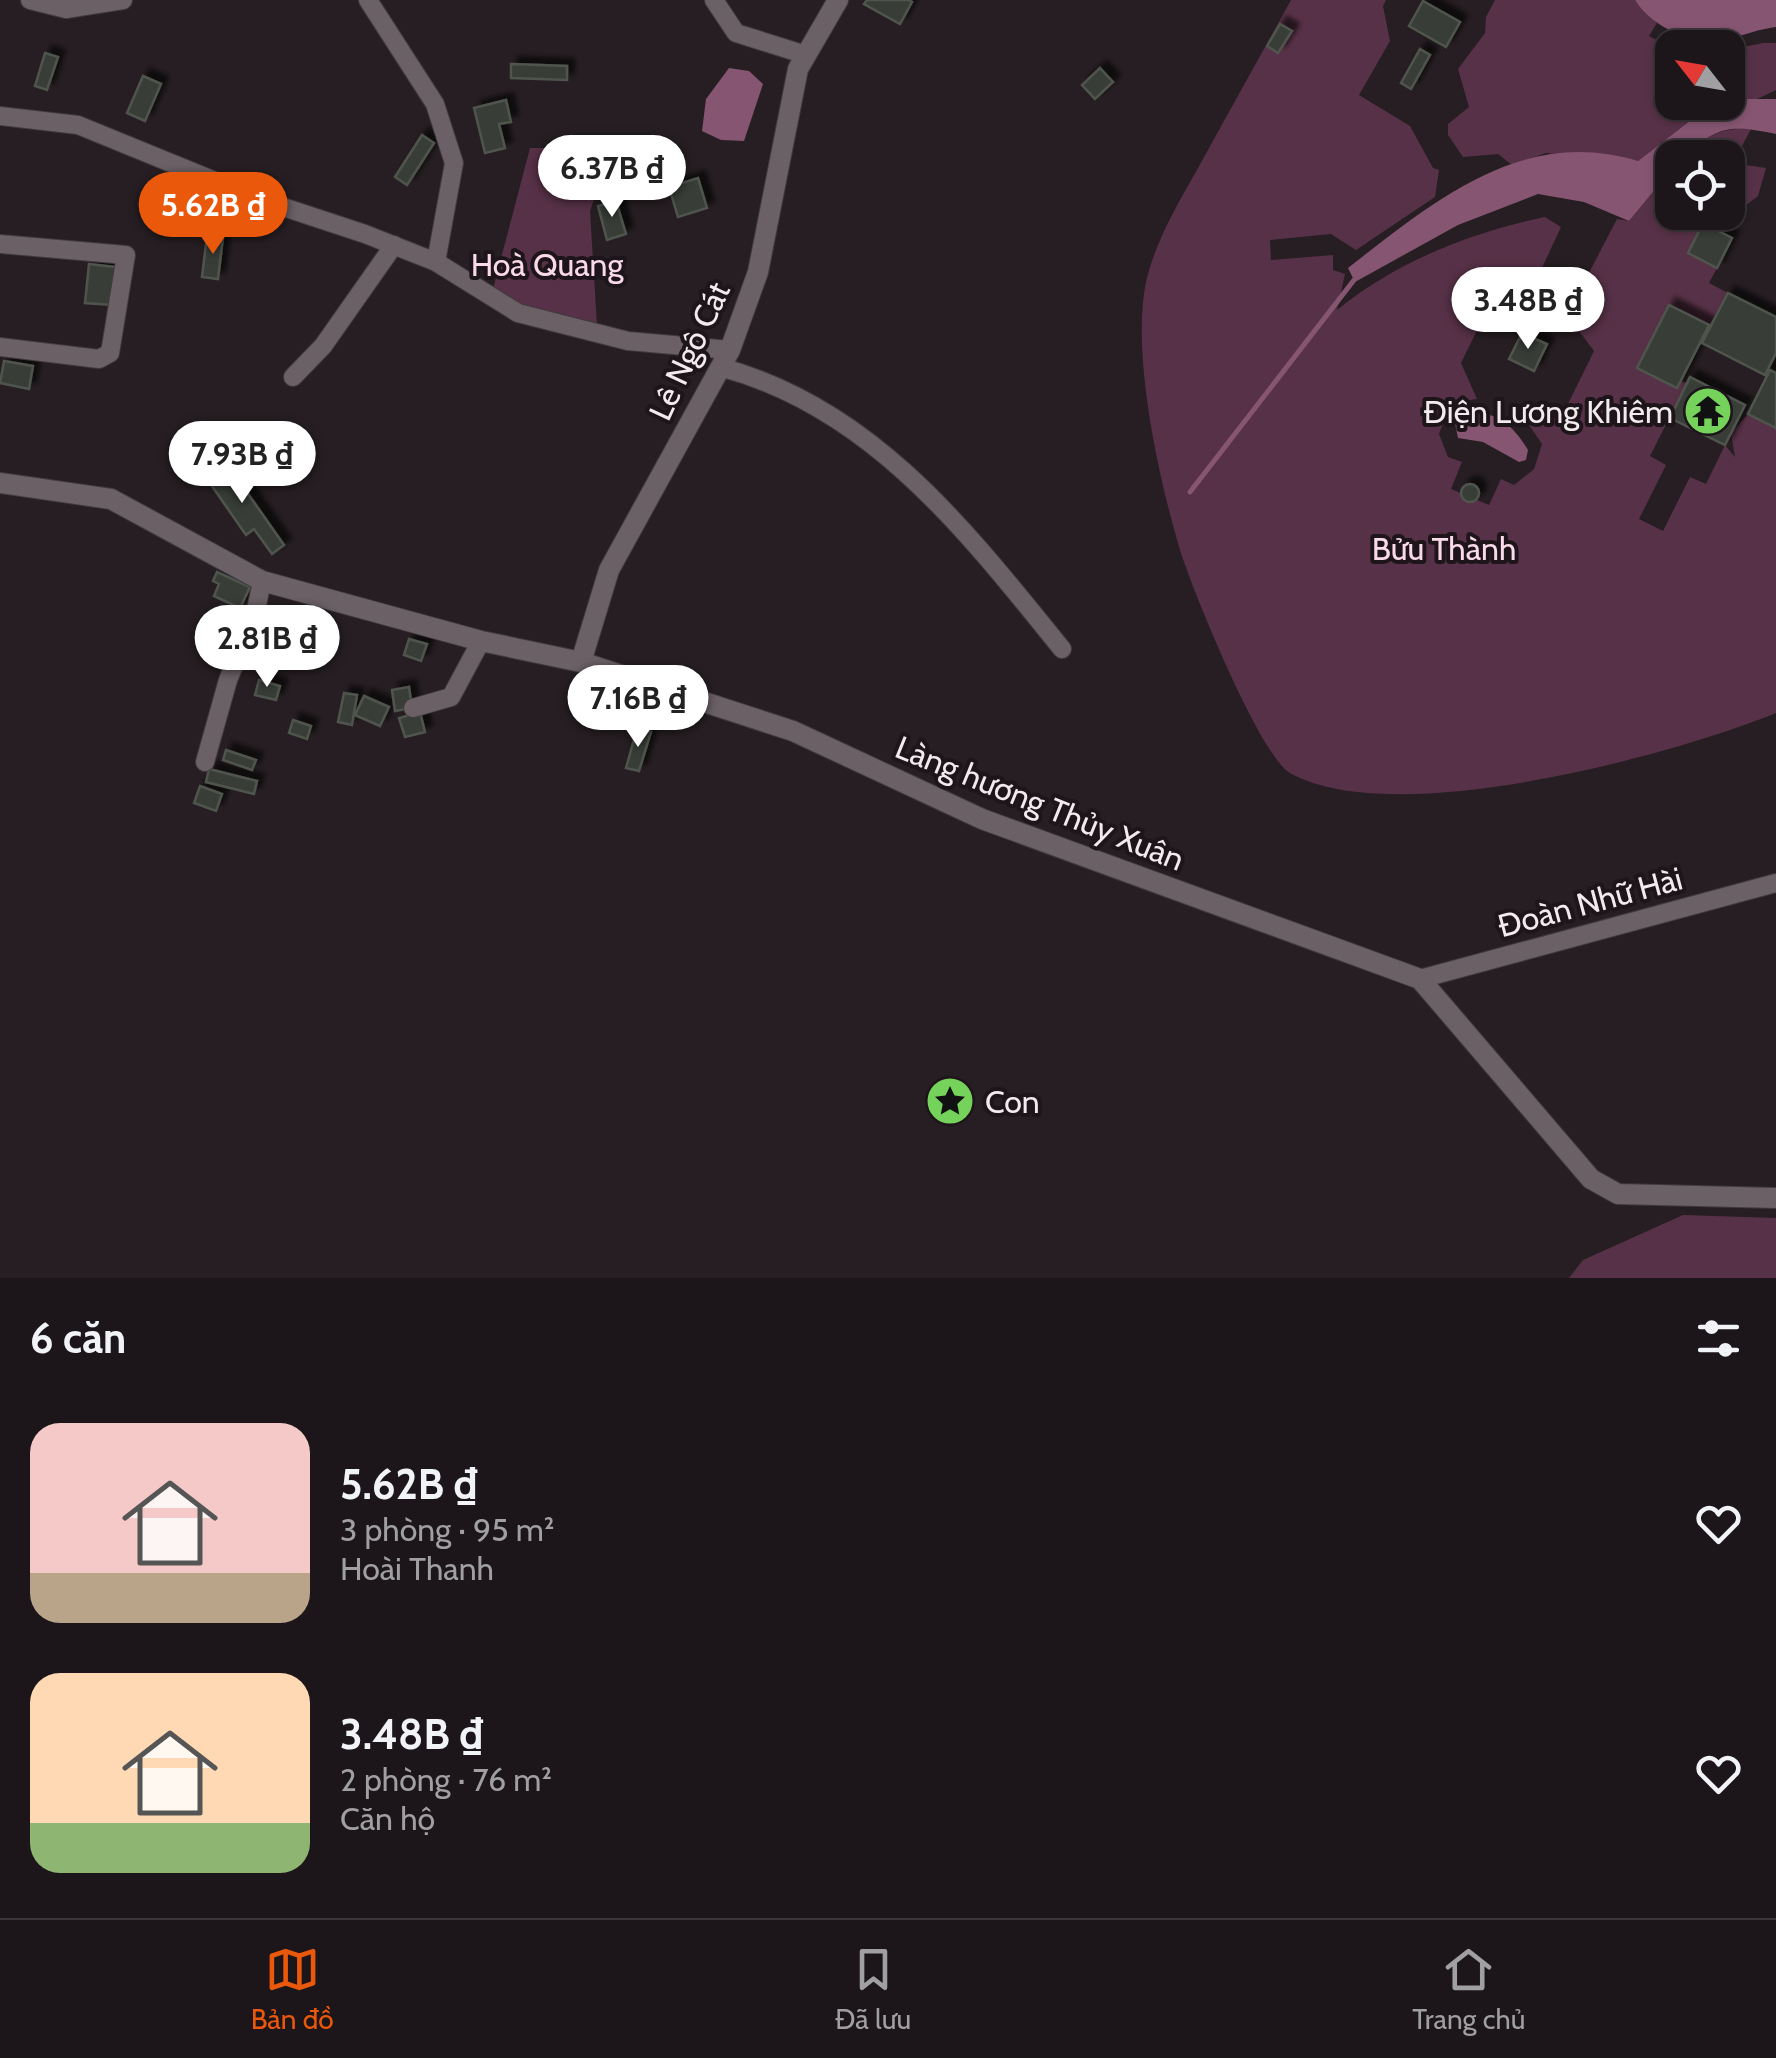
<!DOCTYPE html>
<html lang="vi">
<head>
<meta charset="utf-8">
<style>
  body { margin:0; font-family:Cabin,sans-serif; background:#292327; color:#f1f3f6; height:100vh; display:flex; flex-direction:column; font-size:38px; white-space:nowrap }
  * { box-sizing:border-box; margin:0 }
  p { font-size:32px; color:#a09fa2 }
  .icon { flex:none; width:55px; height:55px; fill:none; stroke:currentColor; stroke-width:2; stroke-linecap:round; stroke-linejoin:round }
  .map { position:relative; height:1278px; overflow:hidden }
  .side { display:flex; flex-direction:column; background:#1c161a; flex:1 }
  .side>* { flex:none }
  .needle { width:65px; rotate:301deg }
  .tools { position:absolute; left:1655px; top:30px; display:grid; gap:20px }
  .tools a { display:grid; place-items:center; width:90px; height:90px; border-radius:20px; background:#1c161a; box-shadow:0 2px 8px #0004,0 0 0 2px #3a3539; font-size:50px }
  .price { position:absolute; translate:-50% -85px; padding:0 22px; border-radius:35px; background:#fff; color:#222; font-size:32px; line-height:65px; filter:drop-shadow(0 2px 5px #0008) }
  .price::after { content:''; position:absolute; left:50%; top:60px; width:30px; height:22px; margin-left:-15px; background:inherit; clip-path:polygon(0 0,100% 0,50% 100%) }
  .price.current { background:#ea580c; color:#fff }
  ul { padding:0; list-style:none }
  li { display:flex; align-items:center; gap:30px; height:250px; padding:0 30px }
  li span { display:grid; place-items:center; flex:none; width:280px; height:200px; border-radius:30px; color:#555 }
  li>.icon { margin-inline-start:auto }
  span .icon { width:120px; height:120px; fill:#fffc; stroke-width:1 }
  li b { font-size:42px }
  h2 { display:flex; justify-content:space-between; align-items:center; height:120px; padding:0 30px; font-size:42px }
  .dock { display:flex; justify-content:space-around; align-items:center; height:140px; border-top:2px solid #3a3539; background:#1c161a; font-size:28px; color:#a09fa2 }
  .dock a { display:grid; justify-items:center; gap:5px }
  .dock .current { color:#ea580c }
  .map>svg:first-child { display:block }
  .green { fill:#573147 }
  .water { fill:#865571 }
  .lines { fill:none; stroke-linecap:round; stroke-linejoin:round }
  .stream { stroke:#865571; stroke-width:5 }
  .building { fill:#383e37; stroke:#4f554d; stroke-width:2.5; filter:url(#shadow) }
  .minor-casing { stroke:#413a3e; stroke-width:20 }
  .tertiary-casing { stroke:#413a3e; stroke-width:22 }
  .minor { stroke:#6a6065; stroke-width:18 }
  .tertiary { stroke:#6a6065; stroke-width:20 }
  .labels { text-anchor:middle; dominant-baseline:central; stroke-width:8; stroke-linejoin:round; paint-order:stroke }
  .park-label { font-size:32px; fill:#fadaea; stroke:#1d1519 }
  .street-label { font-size:32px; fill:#f1ebee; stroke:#1d1519 }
  .poi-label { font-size:32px; fill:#f1ebee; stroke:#1d1519; text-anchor:end }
</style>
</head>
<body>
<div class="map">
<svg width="1776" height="1278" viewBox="0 0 1776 1278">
  <defs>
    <filter id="shadow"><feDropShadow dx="7" dy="-7" stdDeviation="2.5" flood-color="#0009"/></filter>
  </defs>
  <rect width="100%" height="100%" fill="#261e22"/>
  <g class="green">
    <path d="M 1291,0 L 1386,0 L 1383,6 L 1390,41 L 1359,95 L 1410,126 L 1433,168 L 1439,170 L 1435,197 L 1356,250 L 1331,234 L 1270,240 L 1271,260 L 1333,255 L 1333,270 L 1345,274 L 1337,310 C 1396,262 1471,232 1545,217 L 1561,227 L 1528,298 L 1492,300 L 1461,363 L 1477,399 C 1455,401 1447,414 1439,434 L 1448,457 L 1462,462 L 1451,489 L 1489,505 L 1501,479 L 1514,485 L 1534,469 L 1542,444 L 1527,422 L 1562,416 L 1594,351 L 1567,315 L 1617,219 L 1629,221 L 1672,169 L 1672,212 L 1728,212 L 1728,158 L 1684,157 C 1706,136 1720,127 1751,129 L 1733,163 L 1766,168 L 1758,196 L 1720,225 L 1703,224 L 1688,252 L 1717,268 L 1709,283 L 1728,293 L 1711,325 L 1669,305 L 1638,367 L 1687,383 L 1650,456 L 1666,465 L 1639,519 L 1663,531 L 1690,477 L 1706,484 L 1725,445 L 1735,457 L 1731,433 L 1748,414 L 1776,428 L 1776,713 C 1670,756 1393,831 1290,773 C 1260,756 1192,589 1180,550 C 1159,479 1131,354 1146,282 C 1156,238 1181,199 1203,159 C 1232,106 1262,53 1291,0 Z"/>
    <polygon points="1495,0 1635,0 1657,23 1649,36 1672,48 1672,102 1722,103 1700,113 1638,161 1546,153 1512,165 1498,154 1463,157 1448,135 1448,124 1469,107 1458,69 1485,33 1486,17"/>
    <polygon points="1763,43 1776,43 1776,90 1757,99 1728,100 1728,50"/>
    <polygon points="530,148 612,148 590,211 597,325 532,312 493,289"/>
    <polygon points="1683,1215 1776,1218 1776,1278 1569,1278 1583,1260"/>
  </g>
  <g class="water">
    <path d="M 1635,0 L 1776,0 L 1776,27 C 1759,29 1745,35 1728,39 C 1696,47 1652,28 1635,0 Z"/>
    <polygon points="729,68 749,71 763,84 744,141 721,140 702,131 706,99"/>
    <path d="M 1729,99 L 1776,99 L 1776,134 C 1731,125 1718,125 1684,157 L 1672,158 L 1672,169 L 1629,221 L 1584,202 L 1538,194 L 1458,225 L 1355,282 L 1348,268 C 1435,200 1523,126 1638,161 L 1700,113 Z"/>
    <path d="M 1470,411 C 1498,413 1514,426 1528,450 L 1526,460 L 1519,462 L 1483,442 L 1458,438 L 1455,423 Z"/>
  </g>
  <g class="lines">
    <polyline class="stream" points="1190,492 1354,280"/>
  </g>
  <g class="building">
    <polygon points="867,0 909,0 912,2 900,24 864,4"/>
    <polygon points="1423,1 1460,22 1446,47 1409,26"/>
    <polygon points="1280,24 1292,31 1278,53 1267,46"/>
    <polygon points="1420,49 1430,55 1411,89 1401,83"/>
    <polygon points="45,53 58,57 47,90 35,86"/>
    <polygon points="511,64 567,66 567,80 511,78"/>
    <polygon points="1100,68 1113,82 1095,99 1082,85"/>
    <polygon points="143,76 161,84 145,121 127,113"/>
    <polygon points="506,100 511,122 499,124 505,148 485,153 474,108"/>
    <polygon points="422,135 434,143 407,185 395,177"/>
    <polygon points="698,178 707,208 678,217 669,187"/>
    <polygon points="616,201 626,234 607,240 598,206"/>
    <polygon points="1703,223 1732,238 1717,268 1688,253"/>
    <polygon points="207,235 223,237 218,279 202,277"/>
    <polygon points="89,264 116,267 112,305 85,303"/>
    <polygon points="1728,293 1776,317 1776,353 1765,375 1702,343"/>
    <polygon points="1669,305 1709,325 1677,388 1637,368"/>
    <polygon points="1522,333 1547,344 1534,371 1509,359"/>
    <polygon points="4,361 33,366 29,389 0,383"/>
    <polygon points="1770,370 1776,373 1776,428 1748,414"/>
    <polygon points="1690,377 1745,405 1725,445 1670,418"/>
    <polygon points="225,461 284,545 272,554 254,529 246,535 205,476"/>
    <circle cx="1470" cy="493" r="9"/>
    <polygon points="217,572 250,587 240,608 214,596 219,584 213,581"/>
    <polygon points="409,639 427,644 421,661 404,655"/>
    <polygon points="259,680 280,686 276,700 255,695"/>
    <polygon points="409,687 412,708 395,711 392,690"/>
    <polygon points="344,693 357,695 352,725 338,722"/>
    <polygon points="364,696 389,707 380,726 355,715"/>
    <polygon points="420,712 425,732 405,737 399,718"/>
    <polygon points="293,720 311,726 307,739 289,733"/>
    <polygon points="637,729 651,732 639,771 626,768"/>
    <polygon points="226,750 256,760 252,770 223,760"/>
    <polygon points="209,769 257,781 254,794 206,782"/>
    <polygon points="200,786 222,794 216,811 194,803"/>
  </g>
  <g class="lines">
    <g class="minor-casing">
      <g id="minor">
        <polyline points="30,0 66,9 123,0"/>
        <polyline points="368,0 435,104 454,163 436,262"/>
        <polyline points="714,0 736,33 806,55"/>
        <polyline points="0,116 78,125 259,199 365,234 436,262 518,313 628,341 730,350"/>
        <polyline points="0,244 126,255 110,353 99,359 0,347"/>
        <path d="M 720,367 C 872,407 968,533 1062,649"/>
        <polyline points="293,377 323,346 394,245"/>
        <polyline points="413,708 451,697 481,641"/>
        <polyline points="205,762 228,680 255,615 262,581"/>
        <polyline points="1420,979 1776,883"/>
      </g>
    </g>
    <g class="tertiary-casing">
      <g id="tertiary">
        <polyline points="0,483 111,499 262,581 481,641 581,662 793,731 982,819 1420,979 1591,1179 1618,1194 1776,1198"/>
        <polyline points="581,662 609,570 730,350 758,272 798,69 838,0"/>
      </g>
    </g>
    <use href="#minor" class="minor"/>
    <use href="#tertiary" class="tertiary"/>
  </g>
  <defs>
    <g id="temple-disc" transform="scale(2.5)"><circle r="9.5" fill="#75d25b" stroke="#1d1519"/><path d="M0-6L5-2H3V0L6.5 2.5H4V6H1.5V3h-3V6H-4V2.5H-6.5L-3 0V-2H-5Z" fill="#111"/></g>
    <g id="sight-disc" transform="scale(2.5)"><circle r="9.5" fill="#75d25b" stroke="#1d1519"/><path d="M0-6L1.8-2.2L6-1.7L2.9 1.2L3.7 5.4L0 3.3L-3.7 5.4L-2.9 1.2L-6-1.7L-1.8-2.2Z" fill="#111"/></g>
  </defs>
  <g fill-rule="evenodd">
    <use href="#temple-disc" x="1708" y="411"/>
    <use href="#sight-disc" x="950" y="1101"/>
  </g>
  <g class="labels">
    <g class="park-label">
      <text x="547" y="264">Hoà Quang</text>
      <text x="1444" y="548">Bửu Thành</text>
    </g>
    <g class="street-label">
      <text transform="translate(689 351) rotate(-65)">Lê Ngô Cát</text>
      <text transform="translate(1040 803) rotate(22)">Làng hương Thủy Xuân</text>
      <text transform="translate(1590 902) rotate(-15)">Đoàn Nhữ Hài</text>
    </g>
    <g class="poi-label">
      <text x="1673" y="411">Điện Lương Khiêm</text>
      <text x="985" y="1101" text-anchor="start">Con</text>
    </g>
  </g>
</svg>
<div class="tools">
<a><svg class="needle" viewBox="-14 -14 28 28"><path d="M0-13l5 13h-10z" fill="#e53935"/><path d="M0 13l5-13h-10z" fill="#a09fa2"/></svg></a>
<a><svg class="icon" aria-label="locate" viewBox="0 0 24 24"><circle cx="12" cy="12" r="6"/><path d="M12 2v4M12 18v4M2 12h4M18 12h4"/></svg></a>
</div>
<b class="price" style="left:612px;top:220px">6.37B ₫</b>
<b class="price current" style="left:213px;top:257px">5.62B ₫</b>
<b class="price" style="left:1528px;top:352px">3.48B ₫</b>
<b class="price" style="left:242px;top:506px">7.93B ₫</b>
<b class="price" style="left:267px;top:690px">2.81B ₫</b>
<b class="price" style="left:638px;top:750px">7.16B ₫</b>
</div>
<section class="side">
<h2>6 căn<svg class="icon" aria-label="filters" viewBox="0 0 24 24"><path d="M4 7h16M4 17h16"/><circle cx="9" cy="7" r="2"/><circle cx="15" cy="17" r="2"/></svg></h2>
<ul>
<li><span style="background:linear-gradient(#f6c9c9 75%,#b9a48a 0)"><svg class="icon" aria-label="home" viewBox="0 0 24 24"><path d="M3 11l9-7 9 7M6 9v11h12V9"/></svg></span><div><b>5.62B ₫</b><p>3 phòng · 95 m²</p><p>Hoài Thanh</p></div><svg class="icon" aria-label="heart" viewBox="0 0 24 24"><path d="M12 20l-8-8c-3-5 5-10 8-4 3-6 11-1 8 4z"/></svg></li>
<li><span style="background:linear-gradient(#ffd9b3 75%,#8fb573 0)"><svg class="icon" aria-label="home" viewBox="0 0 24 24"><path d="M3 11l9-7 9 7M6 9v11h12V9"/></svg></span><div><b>3.48B ₫</b><p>2 phòng · 76 m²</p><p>Căn hộ</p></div><svg class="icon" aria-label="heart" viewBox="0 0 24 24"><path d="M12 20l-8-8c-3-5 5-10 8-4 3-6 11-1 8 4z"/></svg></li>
</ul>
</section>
<nav class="dock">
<a class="current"><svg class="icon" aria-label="map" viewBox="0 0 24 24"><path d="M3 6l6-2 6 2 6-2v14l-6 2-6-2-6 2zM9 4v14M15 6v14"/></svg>Bản đồ</a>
<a><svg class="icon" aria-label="saved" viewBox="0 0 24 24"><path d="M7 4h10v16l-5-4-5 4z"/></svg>Đã lưu</a>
<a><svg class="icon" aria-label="home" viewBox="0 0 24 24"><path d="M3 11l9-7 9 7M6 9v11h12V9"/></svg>Trang chủ</a>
</nav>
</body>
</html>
